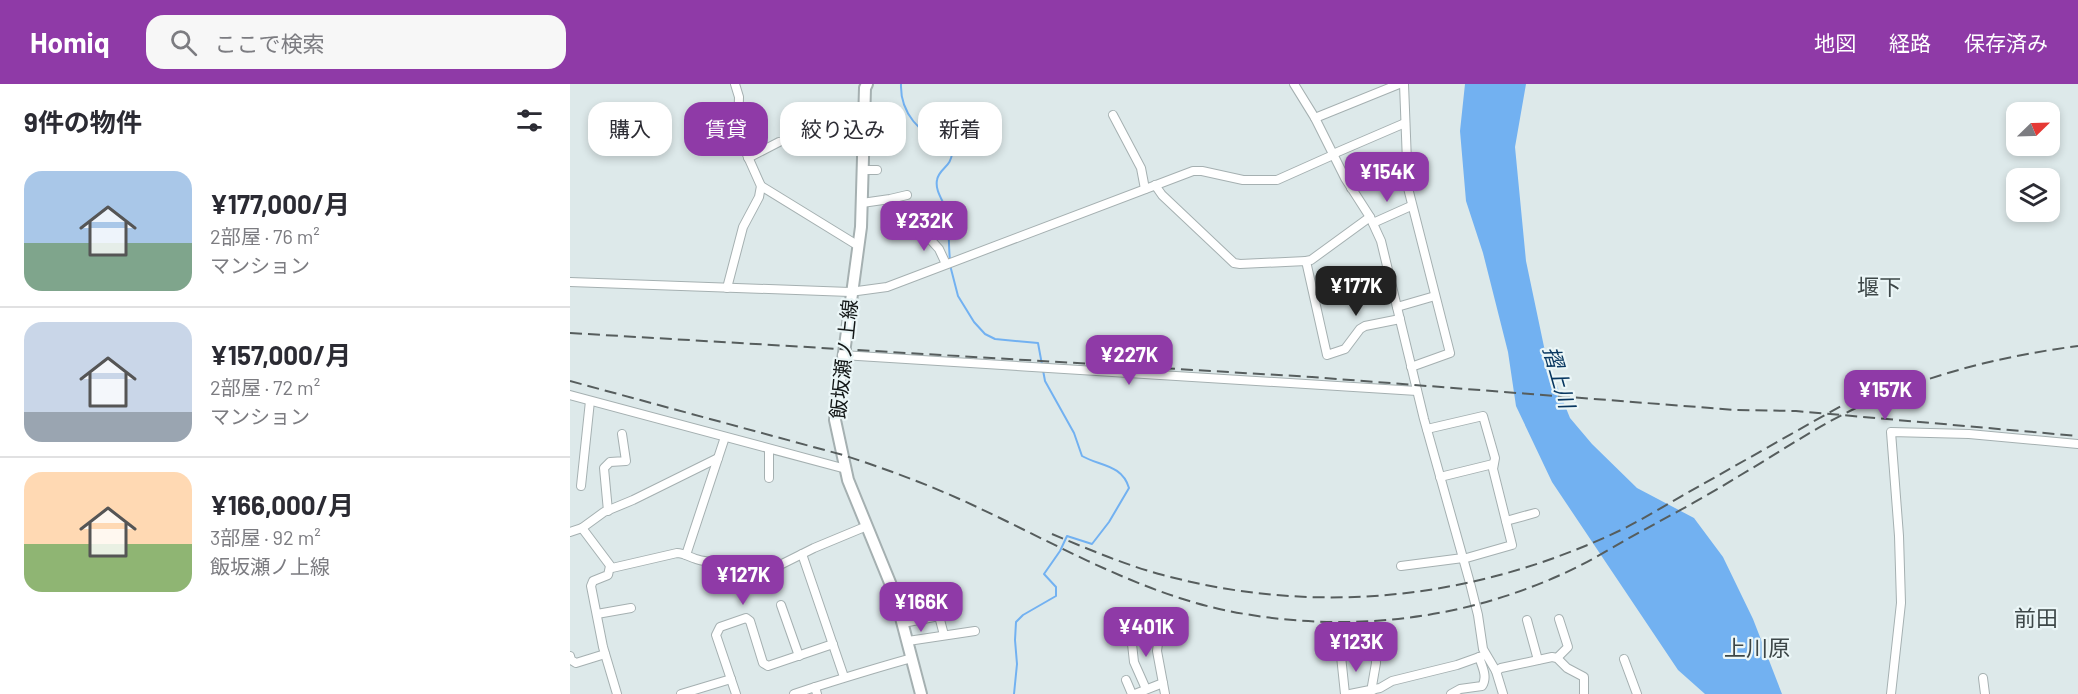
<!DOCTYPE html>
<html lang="ja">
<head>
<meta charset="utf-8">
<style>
  body { margin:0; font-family:Barlow,"Noto Sans JP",sans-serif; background:#f7f7f7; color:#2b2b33; height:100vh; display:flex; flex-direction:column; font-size:22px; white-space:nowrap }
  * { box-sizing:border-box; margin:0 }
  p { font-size:20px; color:#7c7c81 }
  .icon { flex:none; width:33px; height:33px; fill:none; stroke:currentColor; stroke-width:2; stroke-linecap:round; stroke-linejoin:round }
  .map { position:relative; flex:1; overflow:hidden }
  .side { display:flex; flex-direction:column; background:#fff; width:570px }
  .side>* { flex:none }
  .guide { position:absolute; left:18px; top:18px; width:570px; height:54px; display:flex; gap:12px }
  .needle { width:39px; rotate:67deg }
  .fabs { position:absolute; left:1436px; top:18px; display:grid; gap:12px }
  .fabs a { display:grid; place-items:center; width:54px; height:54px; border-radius:12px; background:#fff; box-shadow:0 3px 9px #0003; font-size:30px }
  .price { position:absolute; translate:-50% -51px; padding:0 14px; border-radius:12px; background:#8f3aa7; color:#fff; font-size:20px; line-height:39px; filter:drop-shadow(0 2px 3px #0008) }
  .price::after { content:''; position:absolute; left:50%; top:36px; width:18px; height:14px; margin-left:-9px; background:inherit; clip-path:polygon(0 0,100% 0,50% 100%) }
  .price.on { background:#222; color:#fff }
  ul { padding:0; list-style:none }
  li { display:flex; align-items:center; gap:18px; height:150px; padding:0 24px }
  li+li { border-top:2px solid #e1e1e2 }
  li span { display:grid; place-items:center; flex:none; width:168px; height:120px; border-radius:18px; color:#555 }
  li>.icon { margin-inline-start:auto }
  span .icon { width:72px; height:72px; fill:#fffc; stroke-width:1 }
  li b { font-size:26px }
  h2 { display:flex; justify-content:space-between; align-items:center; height:72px; padding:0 24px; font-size:26px }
  .pill { padding:0 21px; border-radius:18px; background:#fff; box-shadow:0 3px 9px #0003; font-size:21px; line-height:54px }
  .pill.on { background:#8f3aa7; color:#fff }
  header { display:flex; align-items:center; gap:36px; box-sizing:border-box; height:84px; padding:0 30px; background:#8f3aa7; color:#fff }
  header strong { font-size:28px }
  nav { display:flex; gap:33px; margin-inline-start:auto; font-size:21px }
  .search { width:420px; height:54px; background:#f7f7f7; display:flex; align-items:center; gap:15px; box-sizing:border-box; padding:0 21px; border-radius:18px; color:#7c7c81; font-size:22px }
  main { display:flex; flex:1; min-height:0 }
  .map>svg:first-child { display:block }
  .water { fill:#72b1f1 }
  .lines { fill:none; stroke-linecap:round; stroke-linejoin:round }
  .stream { stroke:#72b1f1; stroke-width:2 }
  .minor-casing { stroke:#a5b0b1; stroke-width:10 }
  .secondary-casing { stroke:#a5b0b1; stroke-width:14 }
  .minor { stroke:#fff; stroke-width:8 }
  .secondary { stroke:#fff; stroke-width:10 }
  .rail { stroke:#565d5d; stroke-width:2; stroke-dasharray:12 6; stroke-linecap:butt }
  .labels { text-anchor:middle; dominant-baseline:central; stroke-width:4.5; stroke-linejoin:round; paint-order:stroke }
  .street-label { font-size:20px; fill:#121616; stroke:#ebf6f7 }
  .water-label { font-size:21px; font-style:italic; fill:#083760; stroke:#ebf6f7 }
  .quarter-label { font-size:22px; fill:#3d4748; stroke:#ebf6f7 }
</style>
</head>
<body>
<header>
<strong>Homiq</strong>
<div class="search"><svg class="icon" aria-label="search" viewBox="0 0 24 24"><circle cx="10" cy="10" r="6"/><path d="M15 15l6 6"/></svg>ここで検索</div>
<nav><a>地図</a><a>経路</a><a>保存済み</a></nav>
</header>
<main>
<section class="side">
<h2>9件の物件<svg class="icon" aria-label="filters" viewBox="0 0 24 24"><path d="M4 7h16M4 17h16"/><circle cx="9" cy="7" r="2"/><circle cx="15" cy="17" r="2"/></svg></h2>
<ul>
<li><span style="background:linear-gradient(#a9c7e8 60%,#7fa58c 0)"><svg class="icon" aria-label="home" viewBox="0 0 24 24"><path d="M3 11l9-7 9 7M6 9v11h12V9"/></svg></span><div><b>¥177,000/月</b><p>2部屋 · 76 m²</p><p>マンション</p></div></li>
<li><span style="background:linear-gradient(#c9d6e8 75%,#9aa5b1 0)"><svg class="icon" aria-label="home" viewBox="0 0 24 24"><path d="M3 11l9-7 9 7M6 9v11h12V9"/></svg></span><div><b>¥157,000/月</b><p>2部屋 · 72 m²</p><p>マンション</p></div></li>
<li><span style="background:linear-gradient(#ffd9b3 60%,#8fb573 0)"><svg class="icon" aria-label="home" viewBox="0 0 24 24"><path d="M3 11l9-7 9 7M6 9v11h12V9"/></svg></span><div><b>¥166,000/月</b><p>3部屋 · 92 m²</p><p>飯坂瀬ノ上線</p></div></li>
</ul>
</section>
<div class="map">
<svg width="1508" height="610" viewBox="0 0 1508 610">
  <rect width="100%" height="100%" fill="#dde9ea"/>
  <polygon class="water" points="895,0 956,0 945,63 956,177 977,277 1000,334 1022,360 1067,404 1124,434 1153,473 1183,535 1212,610 1135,610 1108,586 982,398 946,322 938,268 913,169 896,117 890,47"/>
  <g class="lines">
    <g class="stream">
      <path d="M 331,0 C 330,28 350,52 376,58 L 382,68 C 382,83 369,84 367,96 C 365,106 372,115 375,123 C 380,139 378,159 380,176"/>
      <path d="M 380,181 L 388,212 L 404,238 L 415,250 L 425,255 L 468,259 L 475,297 L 504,349 L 512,372 C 529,382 552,380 559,404 L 539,438 L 522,460 L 497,452 L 490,467 L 474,490 L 486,503 L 486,512 L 453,531 L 446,538 L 445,556 L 447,580 L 444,610"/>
    </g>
    <g class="minor-casing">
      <g id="minor">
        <polyline points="724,0 745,34 775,94 800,133 811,157 854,335 900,499 908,531 913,565 926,587 933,610"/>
        <polyline points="834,0 838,104 880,269 841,283"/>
        <polyline points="543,31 571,84 575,105"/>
        <polyline points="745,34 829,0"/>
        <polyline points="763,70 835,39"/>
        <polyline points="178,74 209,58"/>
        <polyline points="292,86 307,86"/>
        <polyline points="585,101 592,111 664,179 670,180 736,177 757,271 775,265 790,245 795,242 830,235"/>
        <polyline points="191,102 287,161"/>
        <polyline points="781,104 837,81"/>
        <polyline points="292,119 320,115 337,111"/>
        <polyline points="803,139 841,122"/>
        <polyline points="350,144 369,165 376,180"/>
        <polyline points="736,177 741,176 800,133"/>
        <polyline points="0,198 280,208 317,203 623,87 632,87 673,96 707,96 763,71"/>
        <polyline points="157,204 173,143 189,113 191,102 170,55 168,43 169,13 165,0"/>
        <polyline points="827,223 865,212"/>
        <polyline points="272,271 847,307"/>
        <polyline points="0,311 276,385"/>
        <polyline points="857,345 913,332 925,374 923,385 942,461 893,475"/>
        <polyline points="199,365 199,394"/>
        <polyline points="870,393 923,380"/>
        <polyline points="11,402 20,317"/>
        <polyline points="38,427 34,384 40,378 56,377 52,350"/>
        <polyline points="936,437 965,429"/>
        <path d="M 12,444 L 42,484 L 107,469 C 114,469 119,473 126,475 C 137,479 147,478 158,478 L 170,497 L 208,482 L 244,464 L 297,442"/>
        <polyline points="0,448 12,444 34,428 63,416 148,374"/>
        <polyline points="232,470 274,593"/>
        <polyline points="116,471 155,353"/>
        <polyline points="40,482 38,491 23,497 21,502 33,563 47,610"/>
        <polyline points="831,482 893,474"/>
        <polyline points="211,521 229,572"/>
        <polyline points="27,530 61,524"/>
        <polyline points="587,533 590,544 587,567 595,610"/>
        <polyline points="551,535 562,560 564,578 576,605"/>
        <polyline points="957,536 968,576"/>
        <polyline points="333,539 369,532 374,551"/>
        <polyline points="338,557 405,547"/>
        <polyline points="0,572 1,576 6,579 35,570"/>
        <polyline points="771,572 775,610"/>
        <polyline points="987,574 998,563 989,535"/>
        <polyline points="1054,575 1067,610"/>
        <polyline points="926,587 931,584 982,573 987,574 997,584 1014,593 1014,610"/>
        <polyline points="1413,594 1415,610"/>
        <polyline points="556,596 562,610"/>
        <path d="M 245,603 C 277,593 309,583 342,574"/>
        <polyline points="803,606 802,602 806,579 805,561"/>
        <polyline points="111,610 161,595"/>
        <polyline points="166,610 146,551 150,543 176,534 180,537 193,579 198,582 263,560"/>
        <polyline points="224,610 245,603 247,610"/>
        <polyline points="565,610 593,599"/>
        <polyline points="780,610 810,604 822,597 887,581 915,571"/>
        <path d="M 881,610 L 890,605 L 912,602 C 918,593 912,582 909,573"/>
        <polyline points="1321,610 1331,519 1329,452 1321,348 1399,350 1508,360"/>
      </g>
    </g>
    <g class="secondary-casing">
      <polyline id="secondary" points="297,0 295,4 291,143 265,336 278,396 325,511 351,610"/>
    </g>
    <use href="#minor" class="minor"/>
    <use href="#secondary" class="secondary"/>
    <g class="rail">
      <polyline points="0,249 742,293 1166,326 1226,327 1508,352"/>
      <path d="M 0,297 L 273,371 C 319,386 365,403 409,424 C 494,464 581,515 675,530 C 781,548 889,536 988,492 C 1016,480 1043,463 1070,448 C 1103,430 1137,412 1169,392 C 1207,370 1244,344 1284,325 C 1355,291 1431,272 1508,262"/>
      <path d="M 482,450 C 518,465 555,481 593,491 C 749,533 908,515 1053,445 C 1075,434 1096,421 1117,409 C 1169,380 1222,349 1275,320"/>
    </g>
  </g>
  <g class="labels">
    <g class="street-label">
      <text transform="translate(273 275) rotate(-84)">飯坂瀬ノ上線</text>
    </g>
    <g class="water-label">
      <text transform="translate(990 293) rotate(74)">摺上川</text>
    </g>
    <g class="quarter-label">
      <text x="1309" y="202">堰下</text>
      <text x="1466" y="533">前田</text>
      <text x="1187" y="563">上川原</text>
    </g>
  </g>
</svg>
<div class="fabs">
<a><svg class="needle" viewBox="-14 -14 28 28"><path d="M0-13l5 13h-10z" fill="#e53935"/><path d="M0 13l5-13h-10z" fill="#7c7c81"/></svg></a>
<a><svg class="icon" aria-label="layers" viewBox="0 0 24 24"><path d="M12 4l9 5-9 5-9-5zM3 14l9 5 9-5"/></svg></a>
</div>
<b class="price" style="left:817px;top:119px">¥154K</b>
<b class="price" style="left:354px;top:168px">¥232K</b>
<b class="price on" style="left:786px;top:233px">¥177K</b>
<b class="price" style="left:559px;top:302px">¥227K</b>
<b class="price" style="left:1315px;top:337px">¥157K</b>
<b class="price" style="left:173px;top:522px">¥127K</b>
<b class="price" style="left:351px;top:549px">¥166K</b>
<b class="price" style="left:576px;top:574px">¥401K</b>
<b class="price" style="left:786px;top:589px">¥123K</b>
<div class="guide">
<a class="pill">購入</a>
<a class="pill on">賃貸</a>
<a class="pill">絞り込み</a>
<a class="pill">新着</a>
</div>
</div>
</main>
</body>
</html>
